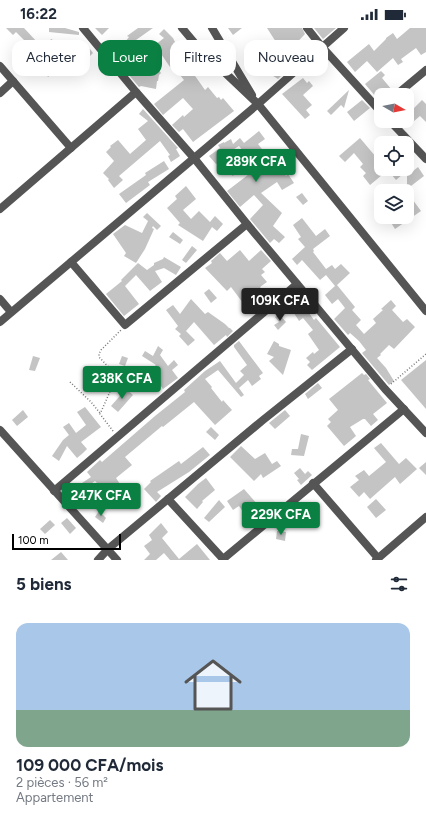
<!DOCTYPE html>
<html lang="fr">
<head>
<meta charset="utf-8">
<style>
  body { margin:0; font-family:Figtree,sans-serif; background:#f6f6f7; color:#1f2937; height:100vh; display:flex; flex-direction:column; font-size:15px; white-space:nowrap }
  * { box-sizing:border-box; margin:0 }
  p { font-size:13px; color:#747a83 }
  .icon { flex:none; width:22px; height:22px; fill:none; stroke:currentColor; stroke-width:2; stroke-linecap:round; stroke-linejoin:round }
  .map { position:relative; height:532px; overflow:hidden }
  .sheet { display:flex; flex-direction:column; background:#fff; flex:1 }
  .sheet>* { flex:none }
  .hud { position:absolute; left:12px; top:12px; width:402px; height:36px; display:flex; gap:8px }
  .needle { width:26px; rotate:99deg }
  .buttons { position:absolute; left:374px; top:60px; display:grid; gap:8px }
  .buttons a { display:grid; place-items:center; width:40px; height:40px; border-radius:8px; background:#fff; box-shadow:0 4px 16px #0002; font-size:20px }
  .scale { position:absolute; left:12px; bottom:10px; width:109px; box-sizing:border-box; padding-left:4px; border:2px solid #000; border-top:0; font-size:11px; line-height:14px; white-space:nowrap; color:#000; -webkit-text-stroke:3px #fff; paint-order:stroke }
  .price { position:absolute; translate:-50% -34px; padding:0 9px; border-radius:4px; background:#0b8043; color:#fff; font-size:13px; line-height:26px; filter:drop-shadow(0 1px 2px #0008) }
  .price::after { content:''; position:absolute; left:50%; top:24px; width:12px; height:9px; margin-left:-6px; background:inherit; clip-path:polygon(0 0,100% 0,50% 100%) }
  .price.current { background:#222; color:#fff }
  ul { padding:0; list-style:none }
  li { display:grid; align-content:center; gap:8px; height:212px; padding:0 16px }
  li span { display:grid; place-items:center; height:124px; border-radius:12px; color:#555 }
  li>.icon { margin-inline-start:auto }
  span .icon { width:72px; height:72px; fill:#fffc; stroke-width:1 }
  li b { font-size:17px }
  h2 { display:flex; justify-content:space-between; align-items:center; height:48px; padding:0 16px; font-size:17px }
  .pill { padding:0 14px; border-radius:12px; background:#fff; box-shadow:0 4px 16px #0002; font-size:14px; line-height:36px }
  .pill.current { background:#0b8043; color:#fff }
  .status { display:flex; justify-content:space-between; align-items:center; height:28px; padding:0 20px; background:#fff; direction:ltr }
  .status svg { height:11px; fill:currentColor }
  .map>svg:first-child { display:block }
  .building { fill:#c4c4c4 }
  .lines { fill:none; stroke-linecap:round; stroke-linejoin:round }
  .path { stroke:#777; stroke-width:1.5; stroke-dasharray:1 2; stroke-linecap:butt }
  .minor { stroke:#555; stroke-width:8 }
  .tertiary { stroke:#555; stroke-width:8 }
</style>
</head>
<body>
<div class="status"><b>16:22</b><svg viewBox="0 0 49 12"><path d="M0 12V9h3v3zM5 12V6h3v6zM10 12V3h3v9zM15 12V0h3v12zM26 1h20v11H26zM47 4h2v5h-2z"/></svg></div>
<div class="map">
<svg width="426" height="532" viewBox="0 0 426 532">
  <rect width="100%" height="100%" fill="#fff"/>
  <g class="building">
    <polygon points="6,0 24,0 38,15 23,29 16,22 20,19 18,17 24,12 16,4 13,7"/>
    <polygon points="49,0 65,0 79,4 79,7 49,4"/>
    <polygon points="95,0 109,0 102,7"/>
    <polygon points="138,0 153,0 136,12 139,15 128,23 125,19 128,17 125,14 129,9 127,8"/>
    <polygon points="228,0 242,0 233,7"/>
    <polygon points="267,0 302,0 305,6 284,28 291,34 281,48 278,51 259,39 276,14"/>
    <polygon points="314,0 336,0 323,11"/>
    <polygon points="410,0 426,0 426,24 421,27 416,20 401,31 403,34 398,37 393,30 377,44 367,33 355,44 347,34 369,16 374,23 386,11 386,10 393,5 397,11"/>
    <polygon points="164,1 173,10 175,14 173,16 179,24 181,24 184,26 197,42 193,45 205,62 208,59 217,70 219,69 221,72 223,70 234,83 193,114 183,101 179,104 172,97 183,87 184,89 193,81 183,70 163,87 154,76 184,52 172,37 170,39 155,17 164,10 159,6"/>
    <polygon points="51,11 63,17 57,23 67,34 61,40 59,39 48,49 46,46 45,47 33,34 43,21 44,23"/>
    <polygon points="90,21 93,25 88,30 85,25"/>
    <polygon points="146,24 161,45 159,47 158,53 157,53 156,61 141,58 139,59 124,41"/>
    <polygon points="77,25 88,30 80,37 73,28"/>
    <polygon points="381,43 385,47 382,50 392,62 386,67 381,67 381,75 365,56"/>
    <polygon points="303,50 307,55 309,53 313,58 303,67 312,77 306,82 310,87 305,91 282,66"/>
    <polygon points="349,62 344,80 341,77 331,87 327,83"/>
    <polygon points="362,72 370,80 354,93 347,84"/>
    <polygon points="422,72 426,76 426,94 420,88 407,99 407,74 413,81"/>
    <polygon points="143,81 178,120 176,121 180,128 171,134 168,128 170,127 160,113 119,148 123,152 114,160 108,152 109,151 103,145 114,133 106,124 111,119 110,118 118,112 130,126 146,112 138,101 148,93 139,86"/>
    <polygon points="259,103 265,111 258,116 269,130 271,128 286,148 288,146 294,155 282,162 277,154 261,165 282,185 273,198 285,209 279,215 274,211 270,215 250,191 263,177 254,167 240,179 227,163 257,140 239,118 223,128 224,129 222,131 237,143 233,148 218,135 216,136 209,128 220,120 218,117 224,114 224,115 231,111 233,116 240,110 244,115"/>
    <polygon points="360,110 381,135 381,141 399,141 403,146 396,152 388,142 370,157 363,148 366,145 360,139 363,136 354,125 345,134 339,128"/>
    <polygon points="164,133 169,141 148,154 150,157 126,175 119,166 146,147 145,145"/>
    <polygon points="418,139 424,148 407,161 407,148"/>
    <polygon points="186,158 196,171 183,182 191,191 199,183 210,194 215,188 223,196 217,203 212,199 203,213 178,197 180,195 167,180 177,171 175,168"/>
    <polygon points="407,164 421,183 395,201 390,193 396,189 407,189"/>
    <polygon points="302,165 308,173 303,177 296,169"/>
    <polygon points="147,185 161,198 157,202 153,198 152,200 154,201 145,221 136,235 124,228 126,225 113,206 125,197 142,205 148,193 143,189"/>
    <polygon points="302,190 316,208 325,201 330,208 313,221 314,223 313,224 326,241 332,237 335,241 341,236 350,245 337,257 355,279 352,282 361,292 356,297 364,306 376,295 373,291 383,282 381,281 391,272 396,278 392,282 403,294 407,291 415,299 394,321 389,317 380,326 381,327 377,330 386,340 394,353 389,357 362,325 366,322 359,313 350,305 348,307 334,291 345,280 338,271 332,276 325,267 335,258 326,247 320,252 302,232 297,237 292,231 305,219 298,211 301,209 293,197"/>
    <polygon points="173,204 183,212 180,216 169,209"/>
    <polygon points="192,218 197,222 186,235 182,232"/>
    <polygon points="240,222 249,233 261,222 271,233 262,241 265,244 261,247 267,254 260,259 270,272 263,278 254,266 243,275 231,259 227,263 205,240 212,235 211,233 220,225 227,233"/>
    <polygon points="164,229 181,239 176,247 164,240 155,243 162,254 150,263 136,247 125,258 139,276 124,288 106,266 122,253 121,252 138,235 147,242 154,237 154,235 163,231"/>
    <polygon points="209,261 217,270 211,275 204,265"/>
    <polygon points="191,271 205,286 208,284 225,296 229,300 230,300 233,303 227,309 226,307 214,317 194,294 186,303 195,312 188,318 179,308 181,306 175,301 178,298 166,282 173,277 180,286"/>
    <polygon points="302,275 314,292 316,290 340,319 312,342 307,337 310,334 306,330 313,324 314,326 319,322 308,306 313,302 303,290 299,293 292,282"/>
    <polygon points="279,286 286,294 278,302 274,297 279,294 275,289"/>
    <polygon points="239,313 263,345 259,348 261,351 252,358 248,352 239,360 244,367 241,369 218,342 205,351 212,359 211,360 222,374 223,372 232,382 215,397 194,374 163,399 162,398 125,429 132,437 116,450 122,459 121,460 131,472 124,477 110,458 105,463 95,453 82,462 79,457 91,449 87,444 100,432 102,434 155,388 185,364 184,362 205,343 220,333 236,355 244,347 240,343 247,337 234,319 234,317"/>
    <polygon points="274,313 279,316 279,318 291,322 283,347 269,333 274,329 267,326"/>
    <polygon points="158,318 163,322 160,327 168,338 174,332 178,337 172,342 178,350 163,361 161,358 153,362 146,354 150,351 146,345 156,337 142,328 145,323 153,328"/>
    <polygon points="33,328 40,330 35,343 29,342"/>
    <polygon points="122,328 128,330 125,338 119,336"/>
    <polygon points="426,332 426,381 401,352"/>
    <polygon points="362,345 364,347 366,346 370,351 368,352 387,375 373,386 378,392 371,398 365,391 363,391 350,399 356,408 344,418 327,398 331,394 328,391 338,382 329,371"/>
    <polygon points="318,355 322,360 308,371 305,366"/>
    <polygon points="126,361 133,367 118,384 111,378"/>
    <polygon points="85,379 101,399 81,414 87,421 83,425 77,430 67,418 59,433 52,428 63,412 69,407 63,399 69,395 76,405 86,397 77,384"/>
    <polygon points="23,382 28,389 17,398 12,392"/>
    <polygon points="285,382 290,388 275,401 269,395"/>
    <polygon points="211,399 219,407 215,412 206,404"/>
    <polygon points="301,406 309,408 304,428 291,427 292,421 298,421"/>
    <polygon points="381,415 399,436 406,430 417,441 400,456 395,449 370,471 364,464 359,469 350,459 359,452 355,448 364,442 369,448 386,434 374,420"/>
    <polygon points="241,418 255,431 265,425 272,436 277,433 281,438 263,450 261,446 254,453 230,429"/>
    <polygon points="203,419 210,427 189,444 157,464 161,468 156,474 144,461 151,454 150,453 179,433 181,436"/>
    <polygon points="426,434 426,447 419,440"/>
    <polygon points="300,440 305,446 308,443 312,447 301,457 297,452 299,451 294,445"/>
    <polygon points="206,450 215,462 202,473 203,474 197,481 185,469 198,456"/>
    <polygon points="244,461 265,485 257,491 248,481 244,485 239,478 233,482 227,473"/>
    <polygon points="376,471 386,482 376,490 367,479"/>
    <polygon points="219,472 225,479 209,494 204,490"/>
    <polygon points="99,483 106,490 103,495 95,489"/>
    <polygon points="67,490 76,500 70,506 61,495"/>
    <polygon points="50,492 55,497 45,506 40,501"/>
    <polygon points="161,495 168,504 162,510 179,531 197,516 210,532 170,532 164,525 156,532 144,532 150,526 144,518 152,512 149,507"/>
    <polygon points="277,503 286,504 285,513 276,511"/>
    <polygon points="61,524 68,532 51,532"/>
  </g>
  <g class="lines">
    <g class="path">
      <polyline points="70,354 91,374 100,385"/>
      <polyline points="391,356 426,326"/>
      <polyline points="113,403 100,386 116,350 116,347 99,329 99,326 101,322 121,302"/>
    </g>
    <g class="minor">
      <polyline points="83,0 136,64 194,130 247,196 385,361 426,405"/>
      <polyline points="307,0 322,19 381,84"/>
      <polyline points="0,38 71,120"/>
      <polyline points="0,65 13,53"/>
      <polyline points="396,67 426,42"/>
      <polyline points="390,93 426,131"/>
      <polyline points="0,181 136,64"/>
      <polyline points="71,234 125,297 247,196"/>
      <polyline points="0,271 11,284"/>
      <polyline points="0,294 258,76 344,0"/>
      <polyline points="0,402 117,532"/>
      <polyline points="313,455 378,530"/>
      <polyline points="54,463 297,256"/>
      <polyline points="168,471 224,532"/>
      <polyline points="223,531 404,381"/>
      <polyline points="98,532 108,521 263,392 352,321"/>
      <polyline points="376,532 426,489"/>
    </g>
    <g class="tertiary">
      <polyline points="182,0 198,19 258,76 426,283"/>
      <polyline points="212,0 252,67"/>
    </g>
  </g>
</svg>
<div class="buttons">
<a><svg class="needle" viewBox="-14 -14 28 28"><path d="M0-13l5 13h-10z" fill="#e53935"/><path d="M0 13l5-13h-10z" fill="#747a83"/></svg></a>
<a><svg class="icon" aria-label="locate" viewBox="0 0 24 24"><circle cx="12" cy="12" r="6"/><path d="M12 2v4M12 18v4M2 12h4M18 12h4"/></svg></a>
<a><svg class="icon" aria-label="layers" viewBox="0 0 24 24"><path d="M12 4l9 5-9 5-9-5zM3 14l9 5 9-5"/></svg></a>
</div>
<div class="scale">100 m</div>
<b class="price" style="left:256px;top:155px">289K CFA</b>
<b class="price current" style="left:280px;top:294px">109K CFA</b>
<b class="price" style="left:122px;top:372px">238K CFA</b>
<b class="price" style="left:101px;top:489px">247K CFA</b>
<b class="price" style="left:281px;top:508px">229K CFA</b>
<div class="hud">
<a class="pill">Acheter</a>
<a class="pill current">Louer</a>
<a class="pill">Filtres</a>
<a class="pill">Nouveau</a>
</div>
</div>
<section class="sheet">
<h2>5 biens<svg class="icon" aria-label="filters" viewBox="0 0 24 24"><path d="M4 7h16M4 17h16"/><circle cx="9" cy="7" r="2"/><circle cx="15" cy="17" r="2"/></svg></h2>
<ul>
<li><span style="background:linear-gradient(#a9c7e8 70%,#7fa58c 0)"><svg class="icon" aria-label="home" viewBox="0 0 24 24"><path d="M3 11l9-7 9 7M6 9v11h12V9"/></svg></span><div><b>109 000 CFA/mois</b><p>2 pièces · 56 m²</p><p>Appartement</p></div></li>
</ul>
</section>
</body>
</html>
